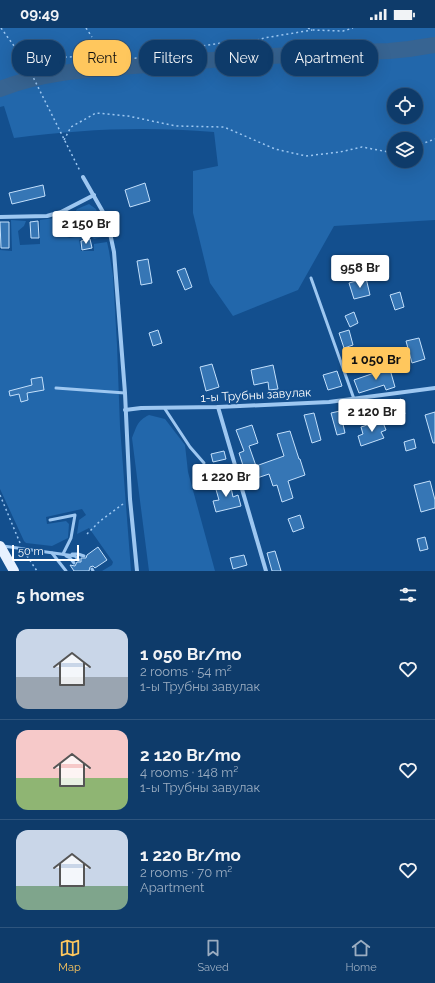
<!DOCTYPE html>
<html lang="en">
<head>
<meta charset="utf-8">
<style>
  body { margin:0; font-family:Raleway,sans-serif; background:#1c4672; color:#f1f3f6; height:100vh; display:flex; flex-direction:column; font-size:15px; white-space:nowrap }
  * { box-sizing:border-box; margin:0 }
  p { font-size:13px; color:#9badc1 }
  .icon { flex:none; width:22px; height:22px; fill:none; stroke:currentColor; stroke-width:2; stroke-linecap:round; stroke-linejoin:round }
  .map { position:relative; height:543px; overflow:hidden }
  .panel { display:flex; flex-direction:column; background:#0e3b6a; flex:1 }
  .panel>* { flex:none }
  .top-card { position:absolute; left:12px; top:12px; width:411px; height:36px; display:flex; gap:8px }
  .tools { position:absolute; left:387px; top:60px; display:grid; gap:8px }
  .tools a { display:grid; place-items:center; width:36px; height:36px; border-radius:50%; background:#0e3b6a; box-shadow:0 4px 16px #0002,0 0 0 1px #2e557e; font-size:20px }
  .scale { position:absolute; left:12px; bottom:10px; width:67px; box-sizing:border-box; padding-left:4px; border:2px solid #fff; border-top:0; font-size:11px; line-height:14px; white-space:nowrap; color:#fff; -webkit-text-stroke:3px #134f8e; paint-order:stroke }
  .price { position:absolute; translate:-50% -34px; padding:0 9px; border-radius:4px; background:#fff; color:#222; font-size:13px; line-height:26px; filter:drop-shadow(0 1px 2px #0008) }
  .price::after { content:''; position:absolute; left:50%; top:24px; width:12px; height:9px; margin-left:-6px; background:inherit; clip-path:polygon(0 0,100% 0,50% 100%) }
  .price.current { background:#ffc75d; color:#111 }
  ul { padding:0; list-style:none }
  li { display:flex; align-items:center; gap:12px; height:100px; padding:0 16px }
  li+li { border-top:1px solid #2e557e }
  li span { display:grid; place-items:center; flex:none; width:112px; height:80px; border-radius:12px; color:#555 }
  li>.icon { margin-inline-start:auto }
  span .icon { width:48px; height:48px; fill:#fffc; stroke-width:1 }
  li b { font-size:17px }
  h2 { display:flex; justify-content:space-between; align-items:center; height:48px; padding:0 16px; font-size:17px }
  .chip { padding:0 14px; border-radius:16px; background:#0e3b6a; box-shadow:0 4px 16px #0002,0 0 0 1px #2e557e; font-size:14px; line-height:36px }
  .chip.current { background:#ffc75d; color:#111 }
  .status { display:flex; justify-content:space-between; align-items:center; height:28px; padding:0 20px; background:#0e3b6a; direction:ltr }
  .status svg { height:11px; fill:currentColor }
  .dock { display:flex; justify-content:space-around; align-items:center; height:56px; border-top:1px solid #2e557e; background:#0e3b6a; font-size:11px; color:#9badc1 }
  .dock a { display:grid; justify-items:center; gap:2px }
  .dock .current { color:#ffc75d }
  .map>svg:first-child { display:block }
  .green { fill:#2267ab; fill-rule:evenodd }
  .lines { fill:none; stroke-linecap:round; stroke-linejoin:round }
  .river { stroke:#376492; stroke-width:16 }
  .building { fill:#3676b5; stroke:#c3e0fc }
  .path { stroke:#9dc7f1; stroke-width:1.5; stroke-dasharray:2 3; stroke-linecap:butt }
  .service { stroke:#9dc7f1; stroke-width:3 }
  .minor { stroke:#9dc7f1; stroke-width:4 }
  .primary { stroke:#e7f1ff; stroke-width:10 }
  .labels { text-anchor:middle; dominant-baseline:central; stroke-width:3.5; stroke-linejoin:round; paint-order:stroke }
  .street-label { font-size:12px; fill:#fff; stroke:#134f8e }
</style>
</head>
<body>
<div class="status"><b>09:49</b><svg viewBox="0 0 49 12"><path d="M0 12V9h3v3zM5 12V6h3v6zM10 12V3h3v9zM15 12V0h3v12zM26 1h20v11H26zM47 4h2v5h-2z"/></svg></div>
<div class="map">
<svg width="435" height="543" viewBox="0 0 435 543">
  <rect width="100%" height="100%" fill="#134f8e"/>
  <g class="green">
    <path d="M 0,0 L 435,0 L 435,192 L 334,198 L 298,262 L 233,288 L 210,255 L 193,185 L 193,143 L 218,138 L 214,104 C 147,98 80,101 14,110 L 4,78 L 0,79 ZM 394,67 L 416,67 L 416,89 L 394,89 ZM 394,111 L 416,111 L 416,133 L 394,133 Z"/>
    <polygon points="89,176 96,181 106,208 94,211 92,209 79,212 81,223 94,223 94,216 107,214 109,223 113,248 117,317 120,399 131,543 102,543 112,537 113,534 89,500 77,506 79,492 86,487 82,481 46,489 47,496 66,493 69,496 68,510 52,518 26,515 24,513 0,461 0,222 12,223 11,192 26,193 24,198 18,203 20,217 40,216 40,192 61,189 63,208 70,210 80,208 83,203 74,186 77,181"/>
    <path d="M 149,387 L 165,391 L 185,417 L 188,444 L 215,543 L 149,543 L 132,410 C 137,398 137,393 149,387 Z"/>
  </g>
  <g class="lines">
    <path class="river" d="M 0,61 C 52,41 104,41 158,36 C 235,30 312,25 389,23 L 409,21 L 435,17"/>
  </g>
  <g class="building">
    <polygon points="145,155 150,173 130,179 125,162"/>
    <polygon points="43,157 45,168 12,176 9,165"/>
    <polygon points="38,193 39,210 31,210 30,194"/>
    <polygon points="74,193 76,205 66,206 64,194"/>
    <polygon points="0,194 9,194 9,220 1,220"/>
    <polygon points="90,211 92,220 82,222 81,213"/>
    <polygon points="148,231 152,255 141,257 137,233"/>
    <polygon points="185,240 192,259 185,262 177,243"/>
    <polygon points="366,250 370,267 354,271 349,255"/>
    <polygon points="400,264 404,279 395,282 390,267"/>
    <polygon points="354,284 358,295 350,299 345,288"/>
    <polygon points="158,302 162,315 153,318 149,305"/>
    <polygon points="349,302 353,317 344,320 339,305"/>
    <polygon points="419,310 425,331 412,335 406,313"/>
    <polygon points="212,336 219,359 206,363 200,339"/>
    <polygon points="273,337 278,361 269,362 268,354 254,357 251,342"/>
    <polygon points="389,338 395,359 386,362 384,357 359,365 354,352 380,343 380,341"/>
    <polygon points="337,343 342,358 328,362 323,347"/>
    <polygon points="42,349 44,362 27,365 28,372 21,374 19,366 10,368 9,363 32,357 31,351"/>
    <polygon points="401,371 405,386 399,388 401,392 390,395 384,376"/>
    <polygon points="340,383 345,405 337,407 331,385"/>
    <polygon points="435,384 435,415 433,415 425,387"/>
    <polygon points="314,385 321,412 312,415 304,387"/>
    <polygon points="382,392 386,402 381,404 384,410 361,418 358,408 363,406 361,399"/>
    <polygon points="252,397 258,415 249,418 256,438 284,428 277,406 290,403 299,431 300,431 305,447 288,453 293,470 282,474 277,457 273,458 269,446 248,453 239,425 244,423 236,402"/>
    <polygon points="414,411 416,420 406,423 404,414"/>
    <polygon points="224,423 226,431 213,434 211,426"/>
    <polygon points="213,438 217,455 203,459 198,442"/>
    <polygon points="430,453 435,472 435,480 421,484 414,457"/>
    <polygon points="230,455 233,469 238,467 241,478 216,484 213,473 219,472 215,458"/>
    <polygon points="300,487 304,500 293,504 288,491"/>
    <polygon points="425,509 428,521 420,523 417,511"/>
    <polygon points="98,519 107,532 95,540 93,538 90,539 89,543 74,543 70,537 75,538 77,534 81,534 81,530 86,530 87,527"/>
    <polygon points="275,523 281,543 272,543 267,525"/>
    <polygon points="244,527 247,537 233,541 230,530"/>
  </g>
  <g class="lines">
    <g class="path">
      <polyline points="1,0 25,33 80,143"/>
      <polyline points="86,0 92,9"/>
      <polyline points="308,0 312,2 343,3 353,0"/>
      <polyline points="25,33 51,30 86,28 109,31 140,30 153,26 227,14 241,17 264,10 312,2"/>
      <polyline points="64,112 71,99 96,85 128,88 176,98 224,99 275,121 306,128 340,124 362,119 394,125"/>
      <polyline points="416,118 435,111"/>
      <polyline points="0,467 20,515"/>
      <polyline points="87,506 100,493 123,476"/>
      <polyline points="27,528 37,543"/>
    </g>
    <g class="service">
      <polyline points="311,250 354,371"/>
      <polyline points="56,360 125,365"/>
      <polyline points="165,381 190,419 204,435"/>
      <polyline points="50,492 75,487 71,510 63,526"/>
      <polyline points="3,518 75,528 79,532"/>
      <polyline points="52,525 66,543"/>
      <polyline points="72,526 78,526 84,528"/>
      <polyline points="66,528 70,530 74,535"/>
      <polyline points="92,541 93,543"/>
    </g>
    <g class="minor">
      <polyline points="83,149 107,191 114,224 125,365 130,471 137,543"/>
      <polyline points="0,189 47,188 61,184 94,167"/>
      <polyline points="218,379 266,543"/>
      <polyline points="125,382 141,380 218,379 329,374 435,360"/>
    </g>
    <polyline class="primary" points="0,518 14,543"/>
  </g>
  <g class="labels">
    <g class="street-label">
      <text transform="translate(256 367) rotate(-3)">1-ы Трубны завулак</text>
    </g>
  </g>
</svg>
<div class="tools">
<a><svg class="icon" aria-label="locate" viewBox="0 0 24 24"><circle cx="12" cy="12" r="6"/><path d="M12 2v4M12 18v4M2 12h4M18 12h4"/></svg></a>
<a><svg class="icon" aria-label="layers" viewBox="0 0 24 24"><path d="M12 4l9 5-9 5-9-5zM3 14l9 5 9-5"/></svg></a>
</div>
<div class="scale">50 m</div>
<b class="price" style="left:86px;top:217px">2 150 Br</b>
<b class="price" style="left:360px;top:261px">958 Br</b>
<b class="price current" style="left:376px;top:353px">1 050 Br</b>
<b class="price" style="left:372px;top:405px">2 120 Br</b>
<b class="price" style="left:226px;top:470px">1 220 Br</b>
<div class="top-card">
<a class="chip">Buy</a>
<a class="chip current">Rent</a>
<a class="chip">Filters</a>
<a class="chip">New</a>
<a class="chip">Apartment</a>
</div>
</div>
<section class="panel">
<h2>5 homes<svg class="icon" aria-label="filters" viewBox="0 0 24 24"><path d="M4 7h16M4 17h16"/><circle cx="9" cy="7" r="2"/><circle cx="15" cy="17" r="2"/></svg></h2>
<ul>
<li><span style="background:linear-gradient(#c9d6e8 60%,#9aa5b1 0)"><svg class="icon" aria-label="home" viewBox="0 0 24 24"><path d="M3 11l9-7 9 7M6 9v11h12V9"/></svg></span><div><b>1 050 Br/mo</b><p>2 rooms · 54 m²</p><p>1-ы Трубны завулак</p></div><svg class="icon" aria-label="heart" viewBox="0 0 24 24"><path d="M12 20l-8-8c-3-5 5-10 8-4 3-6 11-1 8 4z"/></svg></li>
<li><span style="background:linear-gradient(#f6c9c9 60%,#8fb573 0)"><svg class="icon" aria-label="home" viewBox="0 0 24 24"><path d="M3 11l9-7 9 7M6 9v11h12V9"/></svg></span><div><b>2 120 Br/mo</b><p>4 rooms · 148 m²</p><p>1-ы Трубны завулак</p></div><svg class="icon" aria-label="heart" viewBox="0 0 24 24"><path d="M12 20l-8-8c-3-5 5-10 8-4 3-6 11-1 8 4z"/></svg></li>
<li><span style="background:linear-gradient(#c9d6e8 70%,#7fa58c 0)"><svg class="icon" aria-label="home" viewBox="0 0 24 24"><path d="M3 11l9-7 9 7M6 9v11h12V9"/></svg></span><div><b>1 220 Br/mo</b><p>2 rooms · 70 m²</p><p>Apartment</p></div><svg class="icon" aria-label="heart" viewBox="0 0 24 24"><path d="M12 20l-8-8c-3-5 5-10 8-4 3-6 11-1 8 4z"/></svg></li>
</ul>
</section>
<nav class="dock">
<a class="current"><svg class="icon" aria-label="map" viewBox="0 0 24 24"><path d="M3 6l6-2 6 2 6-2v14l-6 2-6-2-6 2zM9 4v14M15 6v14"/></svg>Map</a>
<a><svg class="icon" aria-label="saved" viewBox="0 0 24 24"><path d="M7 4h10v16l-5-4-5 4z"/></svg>Saved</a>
<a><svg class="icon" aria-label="home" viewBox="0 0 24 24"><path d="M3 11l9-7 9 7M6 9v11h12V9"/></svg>Home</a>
</nav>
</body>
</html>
